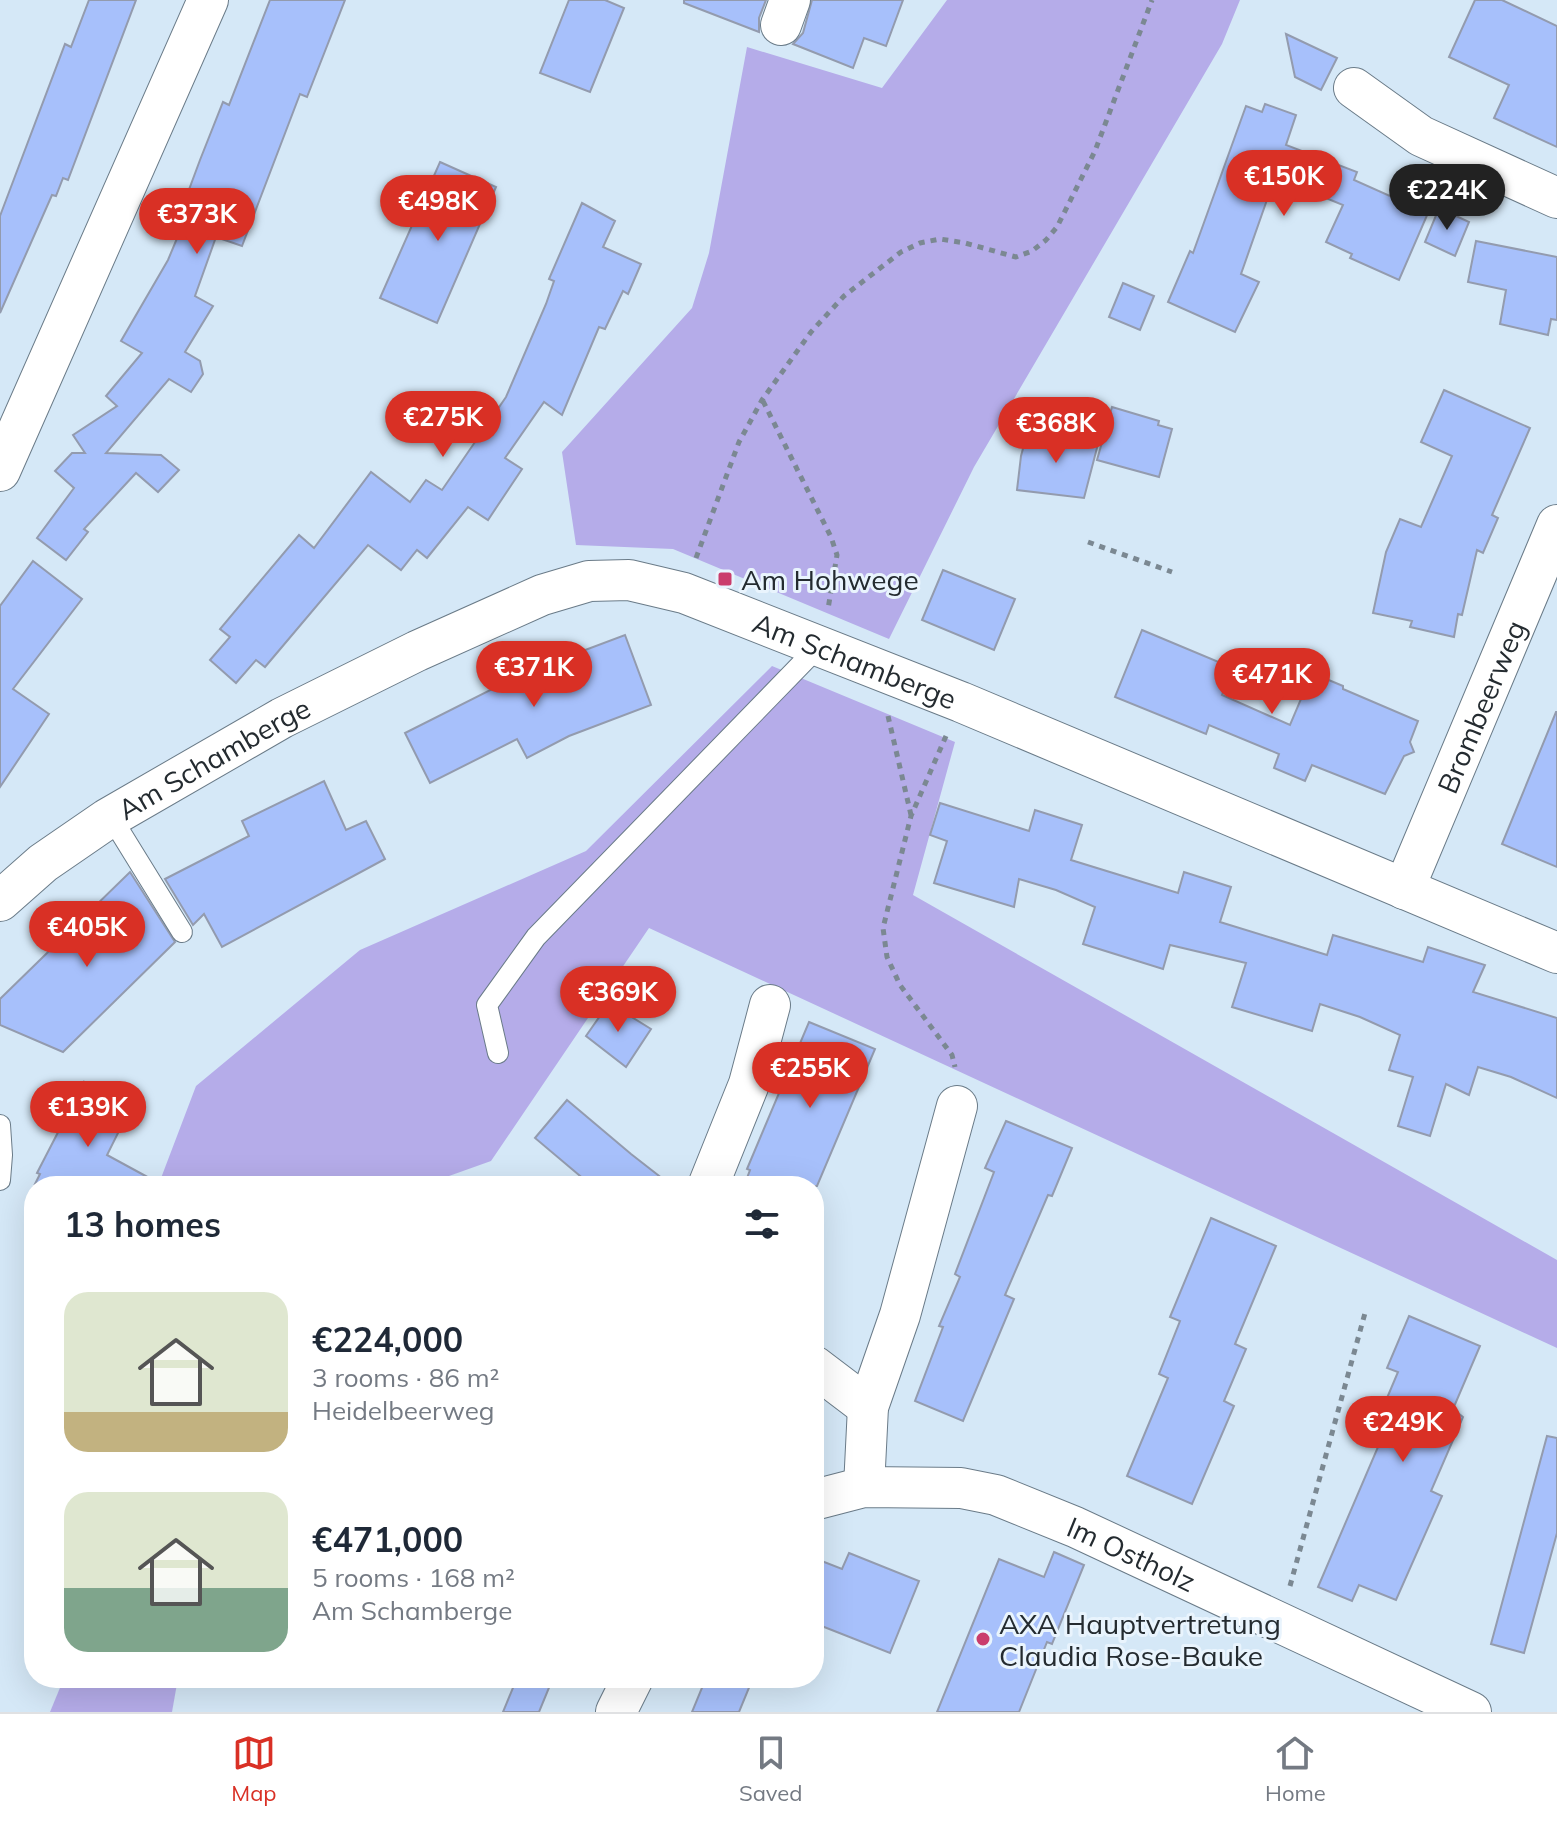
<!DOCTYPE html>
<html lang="en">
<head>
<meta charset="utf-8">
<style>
  body { margin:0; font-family:Mulish,sans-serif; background:#f2f2f3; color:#1f2937; height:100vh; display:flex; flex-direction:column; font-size:30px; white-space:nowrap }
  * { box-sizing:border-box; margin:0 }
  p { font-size:26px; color:#747a83 }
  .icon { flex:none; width:44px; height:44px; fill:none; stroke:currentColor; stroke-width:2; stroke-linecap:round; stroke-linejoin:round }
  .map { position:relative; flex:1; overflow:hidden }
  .details { position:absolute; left:24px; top:1176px; width:800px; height:512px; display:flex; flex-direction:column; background:#fff; border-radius:32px; box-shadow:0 8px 32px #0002 }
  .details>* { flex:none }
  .price { position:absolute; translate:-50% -68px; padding:0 18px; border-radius:28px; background:#d93025; color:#fff; font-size:26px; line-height:52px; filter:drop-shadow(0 2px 4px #0008) }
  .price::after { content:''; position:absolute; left:50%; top:48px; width:24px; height:18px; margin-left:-12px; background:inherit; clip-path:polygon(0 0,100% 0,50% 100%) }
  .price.on { background:#222; color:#fff }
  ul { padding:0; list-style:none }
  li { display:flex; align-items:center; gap:24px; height:200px; padding:0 40px }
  li span { display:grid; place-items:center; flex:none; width:224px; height:160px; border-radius:24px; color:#555 }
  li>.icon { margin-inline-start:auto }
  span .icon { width:96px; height:96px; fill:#fffc; stroke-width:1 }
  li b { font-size:34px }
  h2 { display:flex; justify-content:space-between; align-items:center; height:96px; padding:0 40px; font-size:34px }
  .tabs { display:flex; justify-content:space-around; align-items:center; height:112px; border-top:2px solid #e0e1e3; background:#fff; font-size:22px; color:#747a83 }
  .tabs a { display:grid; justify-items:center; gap:4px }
  .tabs .on { color:#d93025 }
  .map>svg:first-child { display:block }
  .green { fill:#b5ace9 }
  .building { fill:#a7c0fb; stroke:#939bae; stroke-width:2 }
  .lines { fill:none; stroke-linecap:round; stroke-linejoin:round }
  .service-casing { stroke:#6a7b88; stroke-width:22 }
  .minor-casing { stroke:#6a7b88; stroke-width:42 }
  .path { stroke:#7b8892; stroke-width:5; stroke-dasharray:6 6; stroke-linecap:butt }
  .service { stroke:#fff; stroke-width:20 }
  .minor { stroke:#fff; stroke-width:40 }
  .poi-dot { fill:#ca3d6c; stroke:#e9f4fd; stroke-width:3 }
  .labels { text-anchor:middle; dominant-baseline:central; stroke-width:6; stroke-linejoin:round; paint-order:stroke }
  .poi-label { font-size:28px; fill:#242b30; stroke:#e9f4fd; text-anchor:start }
  .street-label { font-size:28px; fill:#242b30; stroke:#e9f4fd }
</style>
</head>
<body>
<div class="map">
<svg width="1557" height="1712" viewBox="0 0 1557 1712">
  <rect width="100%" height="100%" fill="#d5e8f7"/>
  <g class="green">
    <polygon points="947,0 1240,0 1222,44 974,467 889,639 673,549 576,545 562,452 692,308 709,253 747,47 882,88"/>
    <polygon points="772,666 955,742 913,895 1557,1260 1557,1348 649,928 491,1161 421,1186 158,1186 196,1086 360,950 586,851"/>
    <polygon points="64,1678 178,1678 172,1712 50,1712"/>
  </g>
  <g class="building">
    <polygon points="89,0 136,0 68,180 63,178 56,196 52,195 0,313 0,216 65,44 71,47"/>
    <polygon points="270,0 345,0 307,97 300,94 242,246 216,237 195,296 213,306 185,352 200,361 203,374 191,392 169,379 106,453 161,455 179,470 158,492 136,473 84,529 88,532 66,560 37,538 74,488 55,471 72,453 85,453 73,435 117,406 106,396 142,353 121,341 168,260 183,224 177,222 200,160 223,102 229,105"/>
    <polygon points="569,0 605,0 624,8 590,92 540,73"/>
    <polygon points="684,0 766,0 759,18 759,32 684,3"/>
    <polygon points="812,0 903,0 886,46 864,38 853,68 793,44 803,33"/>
    <polygon points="1475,0 1502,0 1557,26 1557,147 1494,118 1509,85 1449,57"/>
    <polygon points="1286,34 1337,58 1321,90 1295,77"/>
    <polygon points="1265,104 1296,115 1286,145 1357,172 1354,180 1428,213 1399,280 1350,258 1352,254 1326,242 1343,205 1275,177 1241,274 1259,282 1235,332 1168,302 1190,251 1193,253 1246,106 1262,112"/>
    <polygon points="440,162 496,187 437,323 380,298"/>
    <polygon points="582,203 615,221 603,247 641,264 628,294 623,291 605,329 599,327 562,415 544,402 505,458 522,469 488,520 468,507 427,558 417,550 401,570 368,545 265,667 256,660 236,683 210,660 230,637 220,629 299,535 314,548 371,472 410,502 426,480 442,490 506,397 546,304 554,281 549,279"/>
    <polygon points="1439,208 1469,222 1455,256 1425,242"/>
    <polygon points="1476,241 1557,257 1557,320 1551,319 1548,335 1500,324 1506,290 1468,282"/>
    <polygon points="1123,283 1154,296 1140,330 1109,317"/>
    <polygon points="1444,390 1530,428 1492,515 1498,518 1483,553 1477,550 1462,615 1458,614 1454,637 1410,627 1412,621 1373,613 1386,552 1400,519 1421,527 1452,456 1421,442"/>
    <polygon points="1112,407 1159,421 1158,425 1172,429 1159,477 1097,460"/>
    <polygon points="1028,430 1098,444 1084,498 1017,490 1021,456"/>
    <polygon points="33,561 82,599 13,689 49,714 0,787 0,606"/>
    <polygon points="943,570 1015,599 994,650 922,620"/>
    <polygon points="1142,630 1233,668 1222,695 1290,725 1312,673 1343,686 1343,689 1418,721 1410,742 1414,752 1404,756 1385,794 1312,765 1305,781 1274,768 1279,754 1209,725 1206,734 1115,697"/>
    <polygon points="625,635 651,705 569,736 527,758 517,739 430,783 405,733 524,673"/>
    <polygon points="1556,712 1557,712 1557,867 1502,844"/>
    <polygon points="324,781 346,830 366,821 385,859 222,947 204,914 193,925 165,879 249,836 242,821"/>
    <polygon points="940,803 1029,831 1035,810 1082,825 1071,860 1178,893 1184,872 1231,887 1220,922 1327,955 1333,935 1423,962 1428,947 1485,965 1473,992 1557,1018 1557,1098 1511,1077 1478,1067 1469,1095 1446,1084 1430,1136 1398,1126 1413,1077 1389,1070 1400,1035 1360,1017 1320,1004 1312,1031 1232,1007 1246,963 1170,945 1163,969 1083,944 1095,907 1056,890 1019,879 1014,907 934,883 947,841 930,835"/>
    <polygon points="130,872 175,942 63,1052 0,1025 0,999"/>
    <polygon points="609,1003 651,1029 626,1067 586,1036"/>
    <polygon points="809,1022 875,1049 817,1186 744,1186 750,1170 747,1169"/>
    <polygon points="84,1082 98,1102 126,1117 107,1155 164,1186 34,1186 40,1174 37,1173"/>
    <polygon points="567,1100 631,1154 672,1186 592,1186 535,1138"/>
    <polygon points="1006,1121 1072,1148 1052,1196 1048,1195 1005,1295 1014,1299 963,1421 915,1401 943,1327 939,1326 960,1277 955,1274 994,1172 985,1168"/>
    <polygon points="1211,1218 1276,1246 1235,1344 1246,1349 1224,1401 1234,1406 1192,1504 1127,1476 1168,1378 1159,1374 1180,1321 1170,1317"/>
    <polygon points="1409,1316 1480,1346 1453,1409 1463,1417 1431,1491 1442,1496 1396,1600 1359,1585 1352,1601 1318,1587 1378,1447 1368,1443 1398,1372 1387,1368"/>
    <polygon points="1547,1436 1557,1438 1557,1533 1524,1653 1491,1644"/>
    <polygon points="1054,1552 1084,1565 1052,1644 1047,1642 1019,1712 937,1712 999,1559 1044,1577"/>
    <polygon points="849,1553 919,1581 890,1653 814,1623 814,1558 842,1569"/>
    <polygon points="517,1678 553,1678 539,1712 503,1712"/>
    <polygon points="706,1678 753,1678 739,1712 692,1712"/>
  </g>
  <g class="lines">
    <g class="service-casing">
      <g id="service">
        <polyline points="111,817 182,932"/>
        <polyline points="498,1053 487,1005 536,937 818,647"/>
        <polyline points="0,1125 2,1155 0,1180"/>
      </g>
    </g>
    <g class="minor-casing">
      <g id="minor">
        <polyline points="781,25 790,0"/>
        <polyline points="1354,88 1421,136 1557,198"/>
        <polyline points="0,471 208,0"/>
        <path id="s1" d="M 1404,889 L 1557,525"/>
        <path id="s2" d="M 0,901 L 43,863 L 107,819 L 282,718 L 417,651 L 542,595 L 589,581 L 629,580 L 684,593 L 961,702 L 1557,953"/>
        <polyline points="708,1186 749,1084 770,1005"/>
        <polyline points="814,1366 868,1407"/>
        <polyline points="864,1487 868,1407 900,1315 957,1106"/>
        <path id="s3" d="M 814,1500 L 864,1487 L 961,1488 L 996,1495 L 1075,1527 L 1471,1712"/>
        <polyline points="616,1712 633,1678"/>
      </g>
    </g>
    <g class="path">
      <polyline points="763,401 831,537 837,555 828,609"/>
      <polyline points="1088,542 1172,572"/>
      <polyline points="696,558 739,442 762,400 811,332 844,296 901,252 920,243 940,239 965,243 1016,257 1032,251 1046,240 1057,227 1095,151 1152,0"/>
      <polyline points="888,716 911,815"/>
      <polyline points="946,736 911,816 883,928 887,957 900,985 952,1055 955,1067"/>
      <polyline points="1290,1586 1365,1313"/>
    </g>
    <use href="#service" class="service"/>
    <use href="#minor" class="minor"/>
  </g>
  <g class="poi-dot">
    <rect x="717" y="571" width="16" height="16" rx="4"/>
    <circle cx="983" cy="1639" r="8"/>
  </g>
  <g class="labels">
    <g class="poi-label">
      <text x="741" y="579">Am Hohwege</text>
      <text x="999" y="1623">AXA Hauptvertretung<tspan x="999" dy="32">Claudia Rose-Bauke</tspan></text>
    </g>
    <g class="street-label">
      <text stroke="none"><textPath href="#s2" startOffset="954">Am Schamberge</textPath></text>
      <text stroke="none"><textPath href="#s1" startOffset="198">Brombeerweg</textPath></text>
      <text stroke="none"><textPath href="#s2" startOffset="258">Am Schamberge</textPath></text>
      <text stroke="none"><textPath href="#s3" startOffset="332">Im Ostholz</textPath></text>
    </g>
  </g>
</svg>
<b class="price" style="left:1284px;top:218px">€150K</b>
<b class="price on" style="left:1447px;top:232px">€224K</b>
<b class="price" style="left:438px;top:243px">€498K</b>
<b class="price" style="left:197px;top:256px">€373K</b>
<b class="price" style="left:443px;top:459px">€275K</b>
<b class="price" style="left:1056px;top:465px">€368K</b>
<b class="price" style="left:534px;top:709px">€371K</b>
<b class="price" style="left:1272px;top:716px">€471K</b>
<b class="price" style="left:87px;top:969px">€405K</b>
<b class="price" style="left:618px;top:1034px">€369K</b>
<b class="price" style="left:810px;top:1110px">€255K</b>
<b class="price" style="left:88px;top:1149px">€139K</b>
<b class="price" style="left:1403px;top:1464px">€249K</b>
<section class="details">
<h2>13 homes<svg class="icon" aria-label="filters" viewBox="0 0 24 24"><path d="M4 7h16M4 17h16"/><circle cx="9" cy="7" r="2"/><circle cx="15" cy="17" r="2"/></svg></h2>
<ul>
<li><span style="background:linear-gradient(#dfe7d0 75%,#c2b280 0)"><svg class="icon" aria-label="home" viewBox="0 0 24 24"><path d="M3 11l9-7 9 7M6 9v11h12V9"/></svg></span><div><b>€224,000</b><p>3 rooms · 86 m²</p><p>Heidelbeerweg</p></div></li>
<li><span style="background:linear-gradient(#dfe7d0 60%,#7fa58c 0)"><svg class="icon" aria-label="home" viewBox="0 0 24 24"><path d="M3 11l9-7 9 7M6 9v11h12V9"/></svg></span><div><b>€471,000</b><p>5 rooms · 168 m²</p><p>Am Schamberge</p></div></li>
</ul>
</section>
</div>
<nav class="tabs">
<a class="on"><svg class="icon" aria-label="map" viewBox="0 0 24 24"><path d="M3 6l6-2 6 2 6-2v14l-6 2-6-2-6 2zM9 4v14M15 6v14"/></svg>Map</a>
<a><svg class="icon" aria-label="saved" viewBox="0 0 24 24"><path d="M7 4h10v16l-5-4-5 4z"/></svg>Saved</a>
<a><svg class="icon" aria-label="home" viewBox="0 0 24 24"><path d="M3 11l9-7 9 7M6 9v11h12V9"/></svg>Home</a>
</nav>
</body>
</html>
